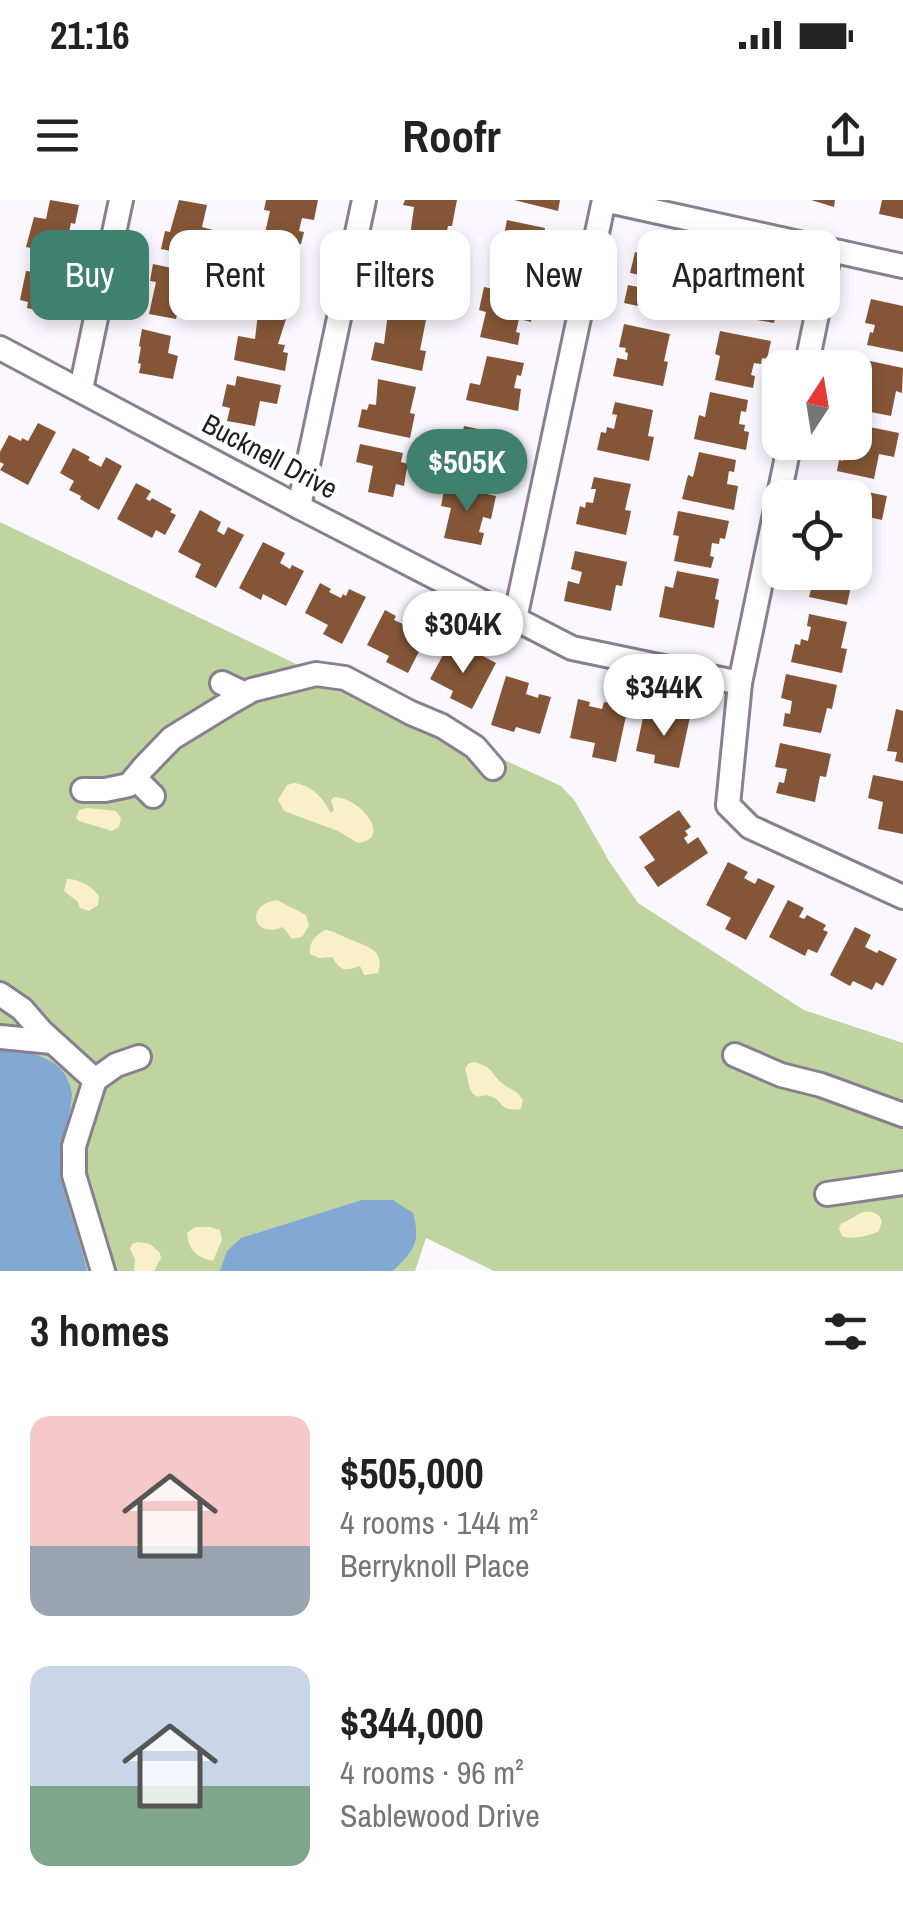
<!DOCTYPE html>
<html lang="en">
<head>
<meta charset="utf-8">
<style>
  body { margin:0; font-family:"Archivo Narrow",sans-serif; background:#f2f2f2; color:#222; height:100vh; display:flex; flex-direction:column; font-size:38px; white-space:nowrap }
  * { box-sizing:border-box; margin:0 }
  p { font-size:32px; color:#767676 }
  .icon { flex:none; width:55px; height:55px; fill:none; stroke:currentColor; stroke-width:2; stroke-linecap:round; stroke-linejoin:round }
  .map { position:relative; height:1071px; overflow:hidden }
  .drawer { display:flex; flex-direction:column; background:#fff; flex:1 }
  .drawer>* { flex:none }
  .guide { position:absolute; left:30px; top:30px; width:845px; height:90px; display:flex; gap:20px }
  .needle { width:65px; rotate:12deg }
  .controls { position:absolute; left:762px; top:150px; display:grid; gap:20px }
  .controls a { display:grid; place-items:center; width:110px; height:110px; border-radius:20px; background:#fff; box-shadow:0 5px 15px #0003; font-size:50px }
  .price { position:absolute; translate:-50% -85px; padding:0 22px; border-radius:35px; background:#fff; color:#222; font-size:32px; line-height:65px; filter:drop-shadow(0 2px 5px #0008) }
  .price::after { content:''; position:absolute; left:50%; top:60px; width:30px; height:22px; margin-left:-15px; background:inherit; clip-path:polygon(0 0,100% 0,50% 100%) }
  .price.selected { background:#40806f; color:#fff }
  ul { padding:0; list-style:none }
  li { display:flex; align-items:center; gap:30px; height:250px; padding:0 30px }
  li span { display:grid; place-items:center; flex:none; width:280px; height:200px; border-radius:20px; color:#555 }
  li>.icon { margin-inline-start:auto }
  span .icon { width:120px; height:120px; fill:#fffc; stroke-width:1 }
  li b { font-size:42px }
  h2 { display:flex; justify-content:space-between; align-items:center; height:120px; padding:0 30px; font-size:42px }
  .pill { padding:0 35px; border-radius:20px; background:#fff; box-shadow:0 5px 15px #0003; font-size:35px; line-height:90px }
  .pill.selected { background:#40806f; color:#fff }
  .status { display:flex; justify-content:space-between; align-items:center; height:70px; padding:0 50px; background:#fff; direction:ltr }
  .status svg { height:28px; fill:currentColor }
  header { display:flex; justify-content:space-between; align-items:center; height:130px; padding:0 30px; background:#fff; font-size:45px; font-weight:800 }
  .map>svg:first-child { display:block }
  .green { fill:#bfd49f }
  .sand { fill:#f9efca }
  .water { fill:#81a9d4 }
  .building { fill:#845637 }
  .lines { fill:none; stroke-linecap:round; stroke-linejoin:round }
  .minor-casing { stroke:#897f8f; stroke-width:28 }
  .minor { stroke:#fff; stroke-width:22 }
  .labels { text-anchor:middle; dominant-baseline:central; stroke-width:10; stroke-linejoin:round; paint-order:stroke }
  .street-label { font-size:28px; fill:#1f1c22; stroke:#fff }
</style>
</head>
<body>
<div class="status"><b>21:16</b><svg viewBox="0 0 49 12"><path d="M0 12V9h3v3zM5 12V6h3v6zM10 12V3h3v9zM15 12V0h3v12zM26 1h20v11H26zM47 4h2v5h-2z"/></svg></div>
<header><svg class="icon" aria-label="menu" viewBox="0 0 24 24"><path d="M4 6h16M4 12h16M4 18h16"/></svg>Roofr<svg class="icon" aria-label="share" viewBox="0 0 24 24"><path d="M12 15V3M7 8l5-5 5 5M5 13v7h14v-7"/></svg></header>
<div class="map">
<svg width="903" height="1071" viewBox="0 0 903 1071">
  <rect width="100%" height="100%" fill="#fbf7fe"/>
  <polygon class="green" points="0,322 319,475 561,586 575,601 609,661 638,703 804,810 903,843 903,1071 494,1071 426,1038 415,1071 0,1071"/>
  <g class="sand">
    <path d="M 294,583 C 312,585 323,598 331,613 L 334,610 L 331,600 L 334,597 C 342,598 344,598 351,602 C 367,610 389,639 358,643 L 338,631 L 284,611 L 278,600 L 287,585 Z"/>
    <polygon points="88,608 116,611 121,618 119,627 112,631 79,621 76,618 79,610"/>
    <path d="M 67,679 C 78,678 93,687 99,696 L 98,705 L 89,711 L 80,708 L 78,702 L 64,691 Z"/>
    <path d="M 277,700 L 306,715 L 309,726 L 302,737 L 292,739 L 283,727 C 253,740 244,704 277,700 Z"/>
    <path d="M 325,730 C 335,731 339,735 349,739 C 366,746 386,750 378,773 L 364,775 L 360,766 C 344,772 341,771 332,757 L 319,758 L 310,754 C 308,744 316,734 325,730 Z"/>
    <path d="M 474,862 C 496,868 489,873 502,883 C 512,891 516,889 523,900 L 521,909 C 498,912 505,901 490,896 C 482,893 481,900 473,894 C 468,889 468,876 465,869 L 468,864 Z"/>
    <path d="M 863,1012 C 872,1011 878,1012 882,1021 L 879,1031 C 869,1036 852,1040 842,1036 L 839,1029 L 841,1024 Z"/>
    <path d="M 195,1027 L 210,1027 L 220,1030 L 222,1040 L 213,1061 C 196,1057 189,1051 187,1033 Z"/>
    <polygon points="138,1042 150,1044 160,1053 161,1058 154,1071 134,1071 135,1059 130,1049 132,1044"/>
  </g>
  <g class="water">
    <path d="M 0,847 C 30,852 68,857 72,895 C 72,896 70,910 70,911 C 65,932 58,951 61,972 C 66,1006 80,1038 87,1071 L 0,1071 Z"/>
    <path d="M 362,1000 L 393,1000 L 413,1013 C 421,1043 414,1050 393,1071 L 220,1071 L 227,1051 L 241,1038 Z"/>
  </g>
  <g class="building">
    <polygon points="50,0 79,5 75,24 71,23 68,37 78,39 75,57 26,47 34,17 46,19"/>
    <polygon points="179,0 207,5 202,27 213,30 212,37 214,37 210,59 161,49 165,31 170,32"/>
    <polygon points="266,0 318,0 314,20 302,18 299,31 304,32 301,44 264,37 270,11 264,10"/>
    <polygon points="405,0 457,0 452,26 448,26 444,44 410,36 414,7 403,5"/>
    <polygon points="514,0 560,0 558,11"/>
    <polygon points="811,0 835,0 834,7"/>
    <polygon points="882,0 903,0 903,19 879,14"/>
    <polygon points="507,20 545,28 543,41 538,40 536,52 547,54 542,78 491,68 496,44 502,45"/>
    <polygon points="267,49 298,55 290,82 299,84 294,106 243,96 247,75 260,78"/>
    <polygon points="404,49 432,55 425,85 441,88 436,108 387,98 392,76 403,78 406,62 402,61"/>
    <polygon points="635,52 681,62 676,89 680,90 675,114 624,103 628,85 638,87 639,80 640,75 630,73"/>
    <polygon points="153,64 195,73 187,110 179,108 176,119 149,114 156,82 150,81"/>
    <polygon points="36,66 65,72 61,89 59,88 56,104 52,103 50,113 27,108 28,102 20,100 26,71 35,72"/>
    <polygon points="734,66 784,75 774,123 731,115 735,98 728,96"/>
    <polygon points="484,87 536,98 531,122 519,119 516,132 520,133 518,145 480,137 486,112 479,110"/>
    <polygon points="871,99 903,106 903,152 867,145 870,132 873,133 875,125 865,123"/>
    <polygon points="258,113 286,119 278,144 285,145 283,152 288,153 285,171 234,160 238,136 255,139"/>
    <polygon points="388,113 426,120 420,150 426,151 422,171 371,160 375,142 384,144"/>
    <polygon points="624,124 670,134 664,161 668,162 663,186 613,176 617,158 627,160 628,153 625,152 626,148 619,147"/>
    <polygon points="142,129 171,136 168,153 178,156 173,179 139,173 141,164 138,163 141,147 139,146"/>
    <polygon points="720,131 771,141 767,159 762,158 761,164 754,163 751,175 755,176 753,188 715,180 720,156 715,154"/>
    <polygon points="487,156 524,163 521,176 517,175 514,188 521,189 518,211 466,200 470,183 480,185"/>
    <polygon points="856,158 903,168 902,193 896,191 891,216 855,209 856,196 860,197 864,183 855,181"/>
    <polygon points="237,176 281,185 277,204 260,201 255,226 227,221 230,208 222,206 227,184 235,186"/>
    <polygon points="378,179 416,187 410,213 415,214 410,238 358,227 362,209 367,210 369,204 376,205"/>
    <polygon points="710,192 748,200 746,212 741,211 739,224 745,225 744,231 749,232 746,250 694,239 699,215 705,217"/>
    <polygon points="615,202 653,210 648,236 654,237 649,261 597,250 601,232 606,233 607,227 614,229 617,215 612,214"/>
    <polygon points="38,223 56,232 28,285 0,270 4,264 0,262 0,252 9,235 21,241 22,238 28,241"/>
    <polygon points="855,224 899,233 894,257 879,254 874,279 837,271 839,260 843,261 846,248 829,242 855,242"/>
    <polygon points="464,226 497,233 494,245 491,244 489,254 500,257 496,281 444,270 449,250 459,252"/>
    <polygon points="360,244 403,253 401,262 408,264 406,273 404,286 396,284 393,297 368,292 373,266 356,262"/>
    <polygon points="73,248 90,257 88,260 101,267 106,257 122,266 99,310 80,299 81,296 69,290 74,281 60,273"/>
    <polygon points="699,252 736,260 734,272 729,271 727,284 738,286 734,310 682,299 688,275 693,277"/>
    <polygon points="594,277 631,284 625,310 631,311 626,335 576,324 580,306 585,308 586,302 593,303 596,289 591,289"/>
    <polygon points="136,283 151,291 146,299 150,301 152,298 172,309 170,312 176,315 165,335 156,330 152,338 117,319"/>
    <polygon points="828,284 887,296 882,320 868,317 862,342 855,340 855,298 826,298"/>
    <polygon points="445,285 496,296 491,319 483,317 479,332 484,333 481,345 444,338 451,308 441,306"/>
    <polygon points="200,310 221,322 217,331 224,335 228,327 244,335 216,388 195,377 201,364 178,352"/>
    <polygon points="678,311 729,321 725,339 720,338 719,344 712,343 710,356 714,357 711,368 674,361 679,336 673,335"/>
    <polygon points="263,342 285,353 280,363 290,369 292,365 304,371 286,406 263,394 261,400 239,388"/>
    <polygon points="575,351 627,362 622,386 616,385 611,411 564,401 568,381 579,384 582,372 571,369"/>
    <polygon points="855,356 871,360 866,383 852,381 847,405 809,397 812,385 816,386 819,372 855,372"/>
    <polygon points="677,371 719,379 715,399 719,400 714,428 659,417 665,386 673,388"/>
    <polygon points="320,383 331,389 329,392 341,398 343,394 346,396 349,389 366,397 342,444 323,434 328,425 305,413"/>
    <polygon points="385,410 396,416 394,420 405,425 411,415 432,426 408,473 386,462 389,456 367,445"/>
    <polygon points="809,414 847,422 841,448 847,449 842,473 791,462 795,444 800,445 801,439 808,441 811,427 807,426"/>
    <polygon points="448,446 459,451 456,456 469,462 475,452 496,463 472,509 450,498 453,491 430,479"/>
    <polygon points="786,474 837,485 832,509 827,508 821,533 783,526 785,513 790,514 792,501 781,498"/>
    <polygon points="506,476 529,483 526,494 538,498 539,494 551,497 540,534 516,527 514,532 491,525"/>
    <polygon points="611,498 629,502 616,562 592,557 595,543 570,538 578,499 590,502 589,506 602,509 604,502 610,503"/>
    <polygon points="896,509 903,511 903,563 895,561 897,552 887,551"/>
    <polygon points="644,513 657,516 656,519 670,522 672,514 690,517 679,568 654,563 655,555 636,551"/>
    <polygon points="780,543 831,554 826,577 820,576 815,602 776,593 779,582 784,583 787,569 775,567"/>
    <polygon points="873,575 903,581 903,634 878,629 883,602 868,598"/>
    <polygon points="679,610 691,627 685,631 688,635 684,638 688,644 698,637 708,653 658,687 644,667 655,660 639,637"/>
    <polygon points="728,662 748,672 744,678 755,684 758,678 775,686 746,740 725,729 731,718 706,705"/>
    <polygon points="788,700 804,708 799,717 804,719 807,715 826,725 823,730 828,732 817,753 808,749 805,756 769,737"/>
    <polygon points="855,727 871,735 865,747 877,753 879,750 897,759 883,786 876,782 872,790 853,781 850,786 830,775"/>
  </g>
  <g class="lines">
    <g class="minor-casing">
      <g id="minor">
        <polyline points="0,148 299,307 572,448 740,483"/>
        <polyline points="806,168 830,51"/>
        <polyline points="81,189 121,0"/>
        <polyline points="790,242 740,483 728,605 750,627 903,697"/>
        <polyline points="299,307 364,0"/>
        <polyline points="515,419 604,0 903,66"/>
        <polyline points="222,483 245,494"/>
        <polyline points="135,578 153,596"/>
        <polyline points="83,590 105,590 129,585 144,567 172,538 226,505 252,490 316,474 345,478 411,513 442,526 475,547 493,568"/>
        <polyline points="0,794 22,809 42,832 95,880"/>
        <polyline points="0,837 52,842"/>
        <polyline points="735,855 781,875 821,885 903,915"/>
        <polyline points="827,994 903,983"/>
        <polyline points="103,1071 74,975 74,946 95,880 116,865 139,857"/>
      </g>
    </g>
    <use href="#minor" class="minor"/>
  </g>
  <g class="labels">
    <g class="street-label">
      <text transform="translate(270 256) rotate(28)">Bucknell Drive</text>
    </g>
  </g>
</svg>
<div class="controls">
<a><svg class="needle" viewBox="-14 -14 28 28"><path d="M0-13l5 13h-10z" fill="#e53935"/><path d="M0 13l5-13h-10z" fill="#767676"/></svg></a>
<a><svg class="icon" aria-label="locate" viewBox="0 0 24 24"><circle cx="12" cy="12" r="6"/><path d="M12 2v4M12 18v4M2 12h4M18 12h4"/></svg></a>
</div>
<b class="price selected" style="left:467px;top:314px">$505K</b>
<b class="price" style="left:463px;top:476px">$304K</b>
<b class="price" style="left:664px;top:539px">$344K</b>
<div class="guide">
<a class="pill selected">Buy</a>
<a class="pill">Rent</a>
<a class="pill">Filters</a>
<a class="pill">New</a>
<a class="pill">Apartment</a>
</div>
</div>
<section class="drawer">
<h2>3 homes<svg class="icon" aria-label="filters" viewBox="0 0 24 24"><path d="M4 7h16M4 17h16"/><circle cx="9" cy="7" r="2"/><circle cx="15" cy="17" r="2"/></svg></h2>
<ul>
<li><span style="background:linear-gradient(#f6c9c9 65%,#9aa5b1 0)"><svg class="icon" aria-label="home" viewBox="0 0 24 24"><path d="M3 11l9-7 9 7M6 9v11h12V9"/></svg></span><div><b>$505,000</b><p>4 rooms · 144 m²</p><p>Berryknoll Place</p></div></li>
<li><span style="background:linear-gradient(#c9d6e8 60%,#7fa58c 0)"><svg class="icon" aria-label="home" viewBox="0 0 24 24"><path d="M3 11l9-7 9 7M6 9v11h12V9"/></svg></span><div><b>$344,000</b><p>4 rooms · 96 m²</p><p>Sablewood Drive</p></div></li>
</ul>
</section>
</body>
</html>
